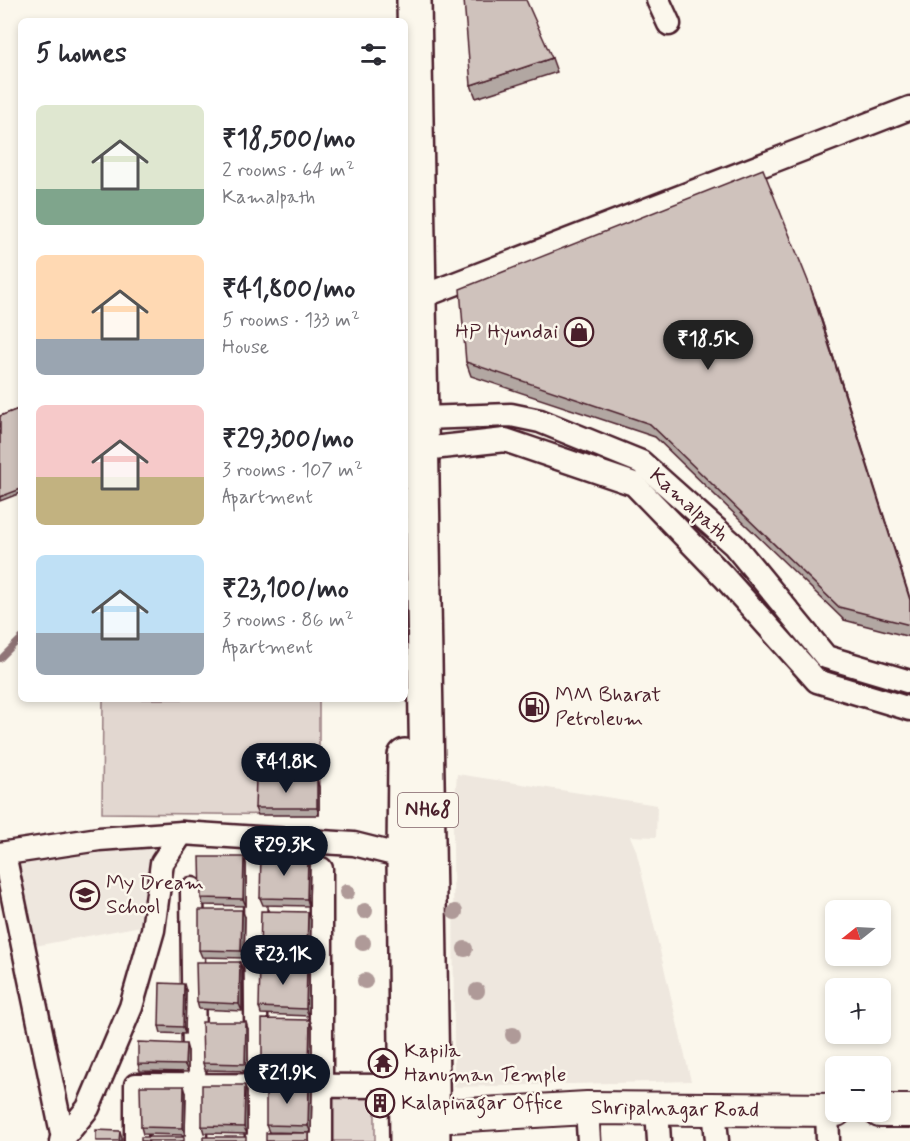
<!DOCTYPE html>
<html lang="en">
<head>
<meta charset="utf-8">
<style>
  body { margin:0; font-family:Mynerve,sans-serif; background:#f7f7f7; color:#2b2b33; height:100vh; display:flex; flex-direction:column; font-size:22px; white-space:nowrap }
  * { box-sizing:border-box; margin:0 }
  p { font-size:20px; color:#7c7c81 }
  .icon { flex:none; width:33px; height:33px; fill:none; stroke:currentColor; stroke-width:2; stroke-linecap:round; stroke-linejoin:round }
  .map { position:relative; flex:1; overflow:hidden }
  .panel { position:absolute; left:18px; top:18px; width:390px; height:684px; display:flex; flex-direction:column; background:#fff; border-radius:9px; box-shadow:0 3px 9px #0003 }
  .panel>* { flex:none }
  .needle { width:39px; rotate:252deg }
  .buttons { position:absolute; left:825px; top:900px; display:grid; gap:12px }
  .buttons a { display:grid; place-items:center; width:66px; height:66px; border-radius:9px; background:#fff; box-shadow:0 3px 9px #0003; font-size:30px }
  .price { position:absolute; translate:-50% -51px; padding:0 14px; border-radius:21px; background:#111827; color:#fff; font-size:20px; line-height:39px; filter:drop-shadow(0 2px 3px #0008) }
  .price::after { content:''; position:absolute; left:50%; top:36px; width:18px; height:14px; margin-left:-9px; background:inherit; clip-path:polygon(0 0,100% 0,50% 100%) }
  .price.current { background:#222; color:#fff }
  ul { padding:0; list-style:none }
  li { display:flex; align-items:center; gap:18px; height:150px; padding:0 18px }
  li span { display:grid; place-items:center; flex:none; width:168px; height:120px; border-radius:9px; color:#555 }
  li>.icon { margin-inline-start:auto }
  span .icon { width:72px; height:72px; fill:#fffc; stroke-width:1 }
  li b { font-size:26px }
  h2 { display:flex; justify-content:space-between; align-items:center; height:72px; padding:0 18px; font-size:26px }
  .map>svg:first-child { display:block }
  .built { fill:#eee7de }
  .green { fill:#e2d7d0; stroke:#967b7e; stroke-width:1.5 }
  .lines { fill:none; stroke-linecap:round; stroke-linejoin:round }
  .stream { stroke:#907477; stroke-width:6 }
  .street-casing { stroke:#4a1f2b; stroke-width:27 }
  .secondary-casing { stroke:#4a1f2b; stroke-width:36 }
  .highway-casing { stroke:#4a1f2b; stroke-width:38 }
  .street { stroke:#fbf7ec; stroke-width:22 }
  .secondary { stroke:#fbf7ec; stroke-width:32 }
  .highway { stroke:#fbf7ec; stroke-width:33 }
  .tree { fill:#af9a98 }
  .wall { fill:#b2a7a2; stroke:#4a1f2b; stroke-width:1.5 }
  .shaded-wall { fill:#918884; stroke:#4a1f2b; stroke-width:1.5 }
  .building { fill:#cfc2bc; stroke:#4a1f2b; stroke-width:1.5 }
  .labels { text-anchor:middle; dominant-baseline:central; stroke-width:5; stroke-linejoin:round; paint-order:stroke }
  .shield { fill:#fbf7ec; stroke:#7f6065; stroke-width:1.5 }
  .shield-label { font-size:20px; font-weight:bold; fill:#4a1f2b }
  .poi-label { font-size:21px; fill:#4a1f2b; stroke:#fbf7ec; text-anchor:start }
  .street-label { font-size:21px; fill:#4a1f2b; stroke:#fbf7ec }
</style>
</head>
<body>
<div class="map">
<svg width="910" height="1141" viewBox="0 0 910 1141">
  <rect width="100%" height="100%" fill="#fbf7ec"/>
  <filter id="ink" filterUnits="userSpaceOnUse"><feTurbulence type="fractalNoise" baseFrequency=".0167" numOctaves="2"/><feDisplacementMap in="SourceGraphic" scale="12" xChannelSelector="R" yChannelSelector="G"/><feConvolveMatrix kernelMatrix="1 2 1 2 8 2 1 2 1" color-interpolation-filters="sRGB"/></filter>
  <g filter="url(#ink)">
    <g class="built">
      <polygon points="457,774 657,805 656,837 630,836 636,850 691,1081 454,1087 453,822"/>
      <polygon points="155,846 141,926 35,946 16,864"/>
    </g>
    <g class="green">
      <polygon points="103,699 319,699 319,815 102,813"/>
      <polygon points="329,1096 375,1097 375,1141 328,1141"/>
    </g>
    <g class="lines">
      <polyline class="stream" points="0,659 21,638"/>
      <g class="street-casing">
        <g id="street">
          <polyline points="658,0 669,24"/>
          <polyline points="408,302 910,108"/>
          <polyline points="422,418 511,415 540,421 641,462 734,545 826,657 910,682"/>
          <polyline points="423,449 505,440 634,484 724,577 817,681 910,709"/>
          <polyline points="0,854 99,839 182,833 354,844 418,860"/>
          <polyline points="4,854 63,1138"/>
          <polyline points="255,869 257,1141"/>
          <polyline points="321,869 321,1141"/>
          <polyline points="192,889 195,1141"/>
          <polyline points="587,1108 589,1141"/>
          <polyline points="657,1109 659,1141"/>
          <polyline points="714,1109 717,1141"/>
          <polyline points="827,1110 828,1141"/>
          <polyline points="61,1141 88,1108 131,1007 153,930 162,863 182,833"/>
          <polyline points="136,1141 136,1085 406,1086"/>
        </g>
      </g>
      <g class="secondary-casing">
        <g id="secondary">
          <polyline points="880,1111 910,1111"/>
          <polyline points="408,1115 433,1117 587,1108 836,1110"/>
        </g>
      </g>
      <g class="highway-casing">
        <g id="highway">
          <polyline points="414,0 433,1141"/>
          <polyline points="405,756 404,857 407,1141"/>
        </g>
      </g>
      <use href="#street" class="street"/>
      <use href="#secondary" class="secondary"/>
      <use href="#highway" class="highway"/>
    </g>
    <g class="tree">
      <circle cx="347" cy="892" r="8"/>
      <circle cx="365" cy="911" r="8"/>
      <circle cx="455" cy="912" r="8"/>
      <circle cx="363" cy="943" r="8"/>
      <circle cx="465" cy="949" r="8"/>
      <circle cx="365" cy="981" r="8"/>
      <circle cx="477" cy="991" r="8"/>
      <circle cx="513" cy="1035" r="8"/>
    </g>
    <g class="wall">
      <polygon points="552,58 557,72 476,98 471,85"/>
      <polygon points="815,299 910,598 910,637 844,620 655,437 471,376 466,362"/>
      <polygon points="21,408 21,493 0,501 0,416"/>
      <polygon points="317,780 319,787 319,815 258,815 255,808"/>
      <polygon points="308,856 310,863 309,906 263,905 260,898"/>
      <polygon points="246,864 246,906 203,905 201,898"/>
      <polygon points="308,912 311,920 310,962 263,961 260,954"/>
      <polygon points="245,917 244,958 202,957 199,950"/>
      <polygon points="240,962 242,969 242,1011 199,1009 197,1002"/>
      <polygon points="307,965 309,972 309,1016 261,1014 259,1007"/>
      <polygon points="186,991 185,1034 161,1033 159,1026"/>
      <polygon points="310,1020 312,1027 312,1071 265,1071 262,1064"/>
      <polygon points="248,1029 248,1071 205,1070 203,1063"/>
      <polygon points="188,1051 188,1072 140,1071 138,1064"/>
      <polygon points="312,1091 311,1133 269,1132 266,1125"/>
      <polygon points="247,1092 247,1134 204,1133 202,1126"/>
      <polygon points="186,1093 185,1135 143,1134 141,1127"/>
      <polygon points="386,1097 386,1108 375,1108 372,1101"/>
    </g>
    <g class="shaded-wall">
      <polygon points="810,286 815,299 910,600"/>
      <polygon points="317,780 319,787 319,815 317,808"/>
      <polygon points="308,856 310,863 309,906 307,899"/>
      <polygon points="244,857 246,864 246,906 243,899"/>
      <polygon points="242,910 245,917 244,958 241,951"/>
      <polygon points="308,912 311,920 310,962 307,955"/>
      <polygon points="240,962 242,969 242,1011 239,1004"/>
      <polygon points="307,965 309,972 309,1016 306,1009"/>
      <polygon points="184,984 186,991 185,1034 183,1027"/>
      <polygon points="310,1020 312,1027 312,1071 309,1064"/>
      <polygon points="246,1022 248,1029 248,1071 245,1064"/>
      <polygon points="186,1044 188,1051 188,1072 185,1065"/>
      <polygon points="309,1084 312,1091 311,1133 308,1126"/>
      <polygon points="245,1085 247,1092 247,1134 244,1127"/>
      <polygon points="184,1086 186,1093 185,1135 183,1128"/>
      <polygon points="383,1090 386,1097 386,1108 383,1101"/>
      <polygon points="120,1131 122,1138 122,1141 119,1141"/>
    </g>
    <g class="building">
      <polygon points="464,0 526,0 552,58 471,85"/>
      <polygon points="763,169 810,286 910,600 910,625 839,607 650,424 466,362 460,289"/>
      <polygon points="21,408 21,489 0,497 0,416"/>
      <polygon points="256,778 317,780 317,808 255,808"/>
      <polygon points="261,854 308,856 307,899 260,898"/>
      <polygon points="200,857 244,857 243,899 201,898"/>
      <polygon points="199,910 242,910 241,951 199,950"/>
      <polygon points="261,911 308,912 307,955 260,954"/>
      <polygon points="196,962 240,962 239,1004 197,1002"/>
      <polygon points="260,964 307,965 306,1009 259,1007"/>
      <polygon points="160,983 184,984 183,1027 159,1026"/>
      <polygon points="262,1019 310,1020 309,1064 262,1064"/>
      <polygon points="202,1022 246,1022 245,1064 203,1063"/>
      <polygon points="138,1042 186,1044 185,1065 138,1064"/>
      <polygon points="266,1084 309,1084 308,1126 266,1125"/>
      <polygon points="202,1085 245,1085 244,1127 202,1126"/>
      <polygon points="140,1086 184,1086 183,1128 141,1127"/>
      <polygon points="373,1090 383,1090 383,1101 372,1101"/>
      <polygon points="96,1130 120,1131 119,1141 96,1141"/>
      <rect x="266" y="1133" width="43" height="8"/>
      <rect x="141" y="1137" width="43" height="4"/>
      <rect x="203" y="1137" width="43" height="4"/>
    </g>
  </g>
  <defs>
    <g id="shop-ring" transform="scale(1.5)"><circle r="9.5" fill="#fbf7ec" stroke="#4a1f2b" stroke-width="1.5"/><path d="M-5-2.5h2.3a2.7 3.5 0 0 1 5.4 0H5L5.5 6h-11ZM-1.5-2.5h3a1.5 2.3 0 0 0-3 0Z" fill="#4a1f2b"/></g>
    <g id="fuel-ring" transform="scale(1.5)"><circle r="9.5" fill="#fbf7ec" stroke="#4a1f2b" stroke-width="1.5"/><path d="M-5.5-6h7V0h2V4h1.3V-2.5L3-4.5l.8-.8L6-3V5H2.5V1h-1V6h-7ZM-4.2-4.7v3.2H.2V-4.7Z" fill="#4a1f2b"/></g>
    <g id="school-ring" transform="scale(1.5)"><circle r="9.5" fill="#fbf7ec" stroke="#4a1f2b" stroke-width="1.5"/><path d="M0-5L7-2L0 1L-7-2ZM-4 1L0 2.5L4 1V4Q0 6-4 4Z" fill="#4a1f2b"/></g>
    <g id="temple-ring" transform="scale(1.5)"><circle r="9.5" fill="#fbf7ec" stroke="#4a1f2b" stroke-width="1.5"/><path d="M0-6L5-2H3V0L6.5 2.5H4V6H1.5V3h-3V6H-4V2.5H-6.5L-3 0V-2H-5Z" fill="#4a1f2b"/></g>
    <g id="building-ring" transform="scale(1.5)"><circle r="9.5" fill="#fbf7ec" stroke="#4a1f2b" stroke-width="1.5"/><path d="M-4-6H4V6H1V3H-1V6H-4ZM-2.5-4.3h1.7v1.8h-1.7ZM.8-4.3h1.7v1.8H.8ZM-2.5-1h1.7V.8h-1.7ZM.8-1h1.7V.8H.8Z" fill="#4a1f2b"/></g>
  </defs>
  <g fill-rule="evenodd">
    <use href="#shop-ring" x="579" y="332"/>
    <use href="#fuel-ring" x="534" y="707"/>
    <use href="#school-ring" x="85" y="895"/>
    <use href="#temple-ring" x="383" y="1063"/>
    <use href="#building-ring" x="380" y="1103"/>
  </g>
  <g class="labels">
    <rect class="shield" x="398" y="793" width="60" height="34" rx="4.5"/>
    <g class="shield-label">
      <text x="428" y="810">NH68</text>
    </g>
    <g class="poi-label">
      <text x="558" y="332" text-anchor="end">HP Hyundai</text>
      <text x="555" y="695">MM Bharat<tspan x="555" dy="24">Petroleum</tspan></text>
      <text x="106" y="883">My Dream<tspan x="106" dy="24">School</tspan></text>
      <text x="404" y="1051">Kapila<tspan x="404" dy="24">Hanuman Temple</tspan></text>
      <text x="401" y="1103">Kalapinagar Office</text>
    </g>
    <g class="street-label">
      <text transform="translate(689 505) rotate(42)">Kamalpath</text>
      <text transform="translate(675 1109) rotate(1)">Shripalnagar Road</text>
    </g>
  </g>
</svg>
<div class="buttons">
<a><svg class="needle" viewBox="-14 -14 28 28"><path d="M0-13l5 13h-10z" fill="#e53935"/><path d="M0 13l5-13h-10z" fill="#7c7c81"/></svg></a>
<a>+</a>
<a>−</a>
</div>
<b class="price current" style="left:708px;top:371px">₹18.5K</b>
<b class="price" style="left:286px;top:794px">₹41.8K</b>
<b class="price" style="left:284px;top:877px">₹29.3K</b>
<b class="price" style="left:283px;top:986px">₹23.1K</b>
<b class="price" style="left:287px;top:1105px">₹21.9K</b>
<section class="panel">
<h2>5 homes<svg class="icon" aria-label="filters" viewBox="0 0 24 24"><path d="M4 7h16M4 17h16"/><circle cx="9" cy="7" r="2"/><circle cx="15" cy="17" r="2"/></svg></h2>
<ul>
<li><span style="background:linear-gradient(#dfe7d0 70%,#7fa58c 0)"><svg class="icon" aria-label="home" viewBox="0 0 24 24"><path d="M3 11l9-7 9 7M6 9v11h12V9"/></svg></span><div><b>₹18,500/mo</b><p>2 rooms · 64 m²</p><p>Kamalpath</p></div></li>
<li><span style="background:linear-gradient(#ffd9b3 70%,#9aa5b1 0)"><svg class="icon" aria-label="home" viewBox="0 0 24 24"><path d="M3 11l9-7 9 7M6 9v11h12V9"/></svg></span><div><b>₹41,800/mo</b><p>5 rooms · 133 m²</p><p>House</p></div></li>
<li><span style="background:linear-gradient(#f6c9c9 60%,#c2b280 0)"><svg class="icon" aria-label="home" viewBox="0 0 24 24"><path d="M3 11l9-7 9 7M6 9v11h12V9"/></svg></span><div><b>₹29,300/mo</b><p>3 rooms · 107 m²</p><p>Apartment</p></div></li>
<li><span style="background:linear-gradient(#bfe0f5 65%,#9aa5b1 0)"><svg class="icon" aria-label="home" viewBox="0 0 24 24"><path d="M3 11l9-7 9 7M6 9v11h12V9"/></svg></span><div><b>₹23,100/mo</b><p>3 rooms · 86 m²</p><p>Apartment</p></div></li>
</ul>
</section>
</div>
</body>
</html>
